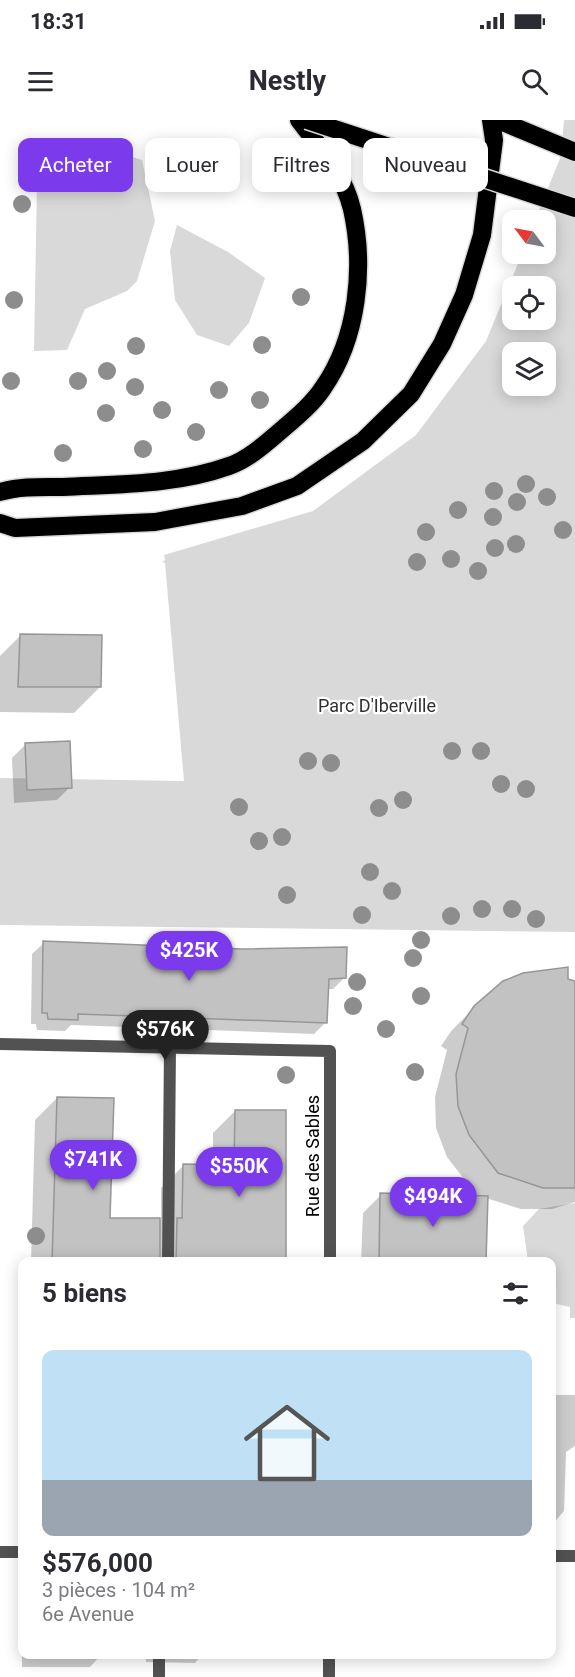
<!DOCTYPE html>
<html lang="fr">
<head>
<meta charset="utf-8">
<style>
  body { margin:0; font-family:Roboto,sans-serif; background:#f2f2f3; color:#2b2b33; height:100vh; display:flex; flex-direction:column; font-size:22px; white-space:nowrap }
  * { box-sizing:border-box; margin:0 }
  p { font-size:20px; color:#7c7c81 }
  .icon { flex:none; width:33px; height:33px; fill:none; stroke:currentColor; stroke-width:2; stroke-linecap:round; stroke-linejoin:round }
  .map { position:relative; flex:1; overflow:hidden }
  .details { position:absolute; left:18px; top:1137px; width:538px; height:402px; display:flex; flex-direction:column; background:#fff; border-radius:12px; box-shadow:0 3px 15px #0003 }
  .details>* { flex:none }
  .hud { position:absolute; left:18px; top:18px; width:540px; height:54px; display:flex; gap:12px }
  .needle { width:39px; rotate:302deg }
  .buttons { position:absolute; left:502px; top:90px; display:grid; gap:12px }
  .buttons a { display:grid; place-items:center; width:54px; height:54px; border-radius:12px; background:#fff; box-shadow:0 3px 15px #0003; font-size:30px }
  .price { position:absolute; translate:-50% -51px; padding:0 14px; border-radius:21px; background:#7c3aed; color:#fff; font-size:20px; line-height:39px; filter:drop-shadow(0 2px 3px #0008) }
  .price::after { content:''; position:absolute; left:50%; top:36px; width:18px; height:14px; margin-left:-9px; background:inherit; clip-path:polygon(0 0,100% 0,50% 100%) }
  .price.selected { background:#222; color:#fff }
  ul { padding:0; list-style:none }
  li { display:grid; align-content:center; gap:12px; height:318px; padding:0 24px }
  li span { display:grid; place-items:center; height:186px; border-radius:12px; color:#555 }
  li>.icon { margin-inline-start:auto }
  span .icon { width:108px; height:108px; fill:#fffc; stroke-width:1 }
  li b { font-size:26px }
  h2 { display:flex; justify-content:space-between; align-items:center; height:72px; padding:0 24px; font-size:26px }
  .tag { padding:0 21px; border-radius:12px; background:#fff; box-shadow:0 3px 15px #0003; font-size:21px; line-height:54px }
  .tag.selected { background:#7c3aed; color:#fff }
  .status { display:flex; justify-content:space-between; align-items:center; height:42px; padding:0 30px; background:#fff; direction:ltr }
  .status svg { height:16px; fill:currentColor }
  header { display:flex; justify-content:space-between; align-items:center; height:78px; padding:0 24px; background:#fff; font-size:27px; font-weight:700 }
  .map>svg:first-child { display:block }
  .green { fill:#d9d9d9; fill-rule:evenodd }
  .shadow { fill:#0003 }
  .building { fill:#c2c2c2; stroke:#969696; stroke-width:1.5 }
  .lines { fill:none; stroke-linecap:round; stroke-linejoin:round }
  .highway-casing { stroke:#dbdbdb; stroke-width:21 }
  .lane { stroke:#525252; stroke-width:12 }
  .street { stroke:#525252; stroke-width:12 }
  .highway { stroke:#000; stroke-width:18 }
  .highway-bridge-casing { stroke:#dbdbdb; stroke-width:21; stroke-linecap:butt }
  .highway-bridge { stroke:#000; stroke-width:18 }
  .tree { fill:#8d8d8d }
  .labels { text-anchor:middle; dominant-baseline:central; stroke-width:4.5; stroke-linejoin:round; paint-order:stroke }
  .park-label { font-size:18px; fill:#303030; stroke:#fff }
  .street-label { font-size:18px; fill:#000; stroke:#fff }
</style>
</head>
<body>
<div class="status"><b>18:31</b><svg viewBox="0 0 49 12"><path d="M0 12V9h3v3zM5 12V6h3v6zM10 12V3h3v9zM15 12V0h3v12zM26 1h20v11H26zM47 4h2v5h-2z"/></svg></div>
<header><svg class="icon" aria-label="menu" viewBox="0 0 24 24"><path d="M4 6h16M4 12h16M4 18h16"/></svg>Nestly<svg class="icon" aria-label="search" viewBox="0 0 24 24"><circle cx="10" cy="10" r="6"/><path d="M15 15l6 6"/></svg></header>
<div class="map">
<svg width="575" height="1557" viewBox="0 0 575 1557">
  <rect width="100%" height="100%" fill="#fff"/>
  <g class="green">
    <path d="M 564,0 L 575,0 L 575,812 L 0,805 L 0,658 L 184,661 L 165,443 L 162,442 L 165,440 L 164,435 L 313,391 L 416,315 L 486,221 L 522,134 L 546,134 L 546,100 L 535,100 L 561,36 ZM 513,166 L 546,166 L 546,200 L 513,200 ZM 513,232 L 546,232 L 546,266 L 513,266 Z"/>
    <polygon points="107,29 142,40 155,101 137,161 127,171 85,189 67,230 34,231 37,63 48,40"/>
    <polygon points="177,105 228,132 265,158 249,203 229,226 197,215 175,180 170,131"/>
    <polygon points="575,1083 575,1198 570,1198 570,1187 552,1183 552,1142 528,1141 523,1106 539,1089"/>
  </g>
  <g class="shadow">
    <polygon points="20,516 100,567 74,593 0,592 0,536"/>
    <polygon points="26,624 70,667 57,680 14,683 12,638"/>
    <polygon points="44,823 242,831 345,857 333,869 327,869 325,903 314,914 71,905 65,911 37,910 36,904 31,904 32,834"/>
    <polygon points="566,861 575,862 575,1082 552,1089 521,1089 486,1078 484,1142 361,1142 363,1093 381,1075 478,1077 447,1037 436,1008 435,977 447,930 441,926 452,910 475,887"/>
    <polygon points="57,978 109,1100 161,1100 161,1068 183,1046 213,1046 213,1013 235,991 284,1142 31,1142 35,1000"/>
    <polygon points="552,1275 575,1275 575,1326 566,1332 564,1391 552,1405"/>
    <polygon points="22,1494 22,1534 102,1534 90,1547 22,1547"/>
    <polygon points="146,1534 203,1534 195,1543 146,1542"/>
  </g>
  <g class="building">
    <polygon points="20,514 102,515 101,567 18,567"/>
    <polygon points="70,621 72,668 27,670 25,623"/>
    <polygon points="43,821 242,829 347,827 346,858 329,859 327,903 78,894 78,900 48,899 47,893 42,893"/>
    <polygon points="568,847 568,859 575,861 575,1068 543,1068 498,1053 469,1015 458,986 456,954 468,908 462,904 474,886 503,861 523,853"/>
    <polygon points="57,977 114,978 110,1098 160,1098 160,1142 52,1142"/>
    <polygon points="235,990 286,990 286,1142 176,1142 177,1098 182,1098 183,1044 234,1045"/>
    <polygon points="380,1073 488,1076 486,1142 379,1142"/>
  </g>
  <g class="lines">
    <g class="highway-casing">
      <g id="highway">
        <polyline points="498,0 575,32"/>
        <path d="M 0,372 C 20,366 42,367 63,367 C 119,364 176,365 229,346 C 247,340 264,325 278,313 C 293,300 312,285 323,268 C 358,218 365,147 352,89 C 344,55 320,27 299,0"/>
        <polyline points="0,403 15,408 155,402 242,386 297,366 363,321 411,274 442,224 464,175 482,115 494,20 491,0"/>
      </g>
    </g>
    <g class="lane">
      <polyline points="168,1142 170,926"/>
      <polyline points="159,1557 159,1534"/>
    </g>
    <g class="street">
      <polyline points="0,924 330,931 330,1142"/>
      <polyline points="0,1432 22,1432"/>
      <polyline points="552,1436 575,1436"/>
      <polyline points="329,1557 329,1534"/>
    </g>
    <use href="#highway" class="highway"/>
    <g class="highway-bridge-casing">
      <polyline id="highway-bridge" points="307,0 575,88"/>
    </g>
    <use href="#highway-bridge" class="highway-bridge"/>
  </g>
  <g class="tree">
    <circle cx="22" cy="84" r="9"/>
    <circle cx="301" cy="177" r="9"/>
    <circle cx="14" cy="180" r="9"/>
    <circle cx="262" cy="225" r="9"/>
    <circle cx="136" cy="226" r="9"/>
    <circle cx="107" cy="251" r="9"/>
    <circle cx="11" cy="261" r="9"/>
    <circle cx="78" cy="261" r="9"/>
    <circle cx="135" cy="267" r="9"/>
    <circle cx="219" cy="270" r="9"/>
    <circle cx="260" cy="280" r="9"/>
    <circle cx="162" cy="290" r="9"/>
    <circle cx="106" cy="293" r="9"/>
    <circle cx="196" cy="312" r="9"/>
    <circle cx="143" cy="329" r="9"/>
    <circle cx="63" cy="333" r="9"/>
    <circle cx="526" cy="364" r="9"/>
    <circle cx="494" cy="371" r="9"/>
    <circle cx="547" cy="377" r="9"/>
    <circle cx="517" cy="382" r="9"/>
    <circle cx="458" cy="390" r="9"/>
    <circle cx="493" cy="397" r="9"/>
    <circle cx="563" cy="410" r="9"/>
    <circle cx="426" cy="412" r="9"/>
    <circle cx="516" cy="424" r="9"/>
    <circle cx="495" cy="428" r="9"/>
    <circle cx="451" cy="439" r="9"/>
    <circle cx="417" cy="442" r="9"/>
    <circle cx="478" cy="451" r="9"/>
    <circle cx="452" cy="631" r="9"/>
    <circle cx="481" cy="631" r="9"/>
    <circle cx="308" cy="641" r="9"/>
    <circle cx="331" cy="643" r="9"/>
    <circle cx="501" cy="664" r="9"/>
    <circle cx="526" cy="669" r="9"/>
    <circle cx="403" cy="680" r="9"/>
    <circle cx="239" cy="687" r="9"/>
    <circle cx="379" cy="688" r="9"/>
    <circle cx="282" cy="717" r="9"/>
    <circle cx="259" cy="721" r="9"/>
    <circle cx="370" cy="752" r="9"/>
    <circle cx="392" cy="771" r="9"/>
    <circle cx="287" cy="775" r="9"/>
    <circle cx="482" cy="789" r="9"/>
    <circle cx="512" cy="789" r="9"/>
    <circle cx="362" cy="795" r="9"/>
    <circle cx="451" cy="796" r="9"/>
    <circle cx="536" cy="799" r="9"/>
    <circle cx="421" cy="820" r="9"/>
    <circle cx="413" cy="838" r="9"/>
    <circle cx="357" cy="862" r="9"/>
    <circle cx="421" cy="876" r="9"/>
    <circle cx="353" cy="886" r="9"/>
    <circle cx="386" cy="909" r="9"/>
    <circle cx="415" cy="952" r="9"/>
    <circle cx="286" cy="955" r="9"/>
    <circle cx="36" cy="1116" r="9"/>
  </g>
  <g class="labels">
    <g class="park-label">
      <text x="377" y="585">Parc D'Iberville</text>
    </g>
    <g class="street-label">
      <text transform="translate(312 1036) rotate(-90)">Rue des Sables</text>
    </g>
  </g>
</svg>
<div class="buttons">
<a><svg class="needle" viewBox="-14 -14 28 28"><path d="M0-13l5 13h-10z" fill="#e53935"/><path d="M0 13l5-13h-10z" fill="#7c7c81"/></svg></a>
<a><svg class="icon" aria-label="locate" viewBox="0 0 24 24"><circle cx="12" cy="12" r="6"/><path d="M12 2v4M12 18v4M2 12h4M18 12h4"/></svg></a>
<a><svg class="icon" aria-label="layers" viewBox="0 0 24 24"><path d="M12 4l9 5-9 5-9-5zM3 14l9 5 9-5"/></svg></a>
</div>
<b class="price" style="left:189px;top:862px">$425K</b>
<b class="price selected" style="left:165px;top:941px">$576K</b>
<b class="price" style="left:93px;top:1071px">$741K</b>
<b class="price" style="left:239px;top:1078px">$550K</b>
<b class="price" style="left:433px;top:1108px">$494K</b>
<div class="hud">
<a class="tag selected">Acheter</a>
<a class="tag">Louer</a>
<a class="tag">Filtres</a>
<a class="tag">Nouveau</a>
</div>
<section class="details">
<h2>5 biens<svg class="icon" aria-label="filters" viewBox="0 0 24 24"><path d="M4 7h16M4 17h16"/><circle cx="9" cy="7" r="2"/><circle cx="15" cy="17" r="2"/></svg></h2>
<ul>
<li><span style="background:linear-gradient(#bfe0f5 70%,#9aa5b1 0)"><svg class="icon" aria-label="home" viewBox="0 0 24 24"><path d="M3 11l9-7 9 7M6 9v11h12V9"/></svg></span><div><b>$576,000</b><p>3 pièces · 104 m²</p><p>6e Avenue</p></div></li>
</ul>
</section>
</div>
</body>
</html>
